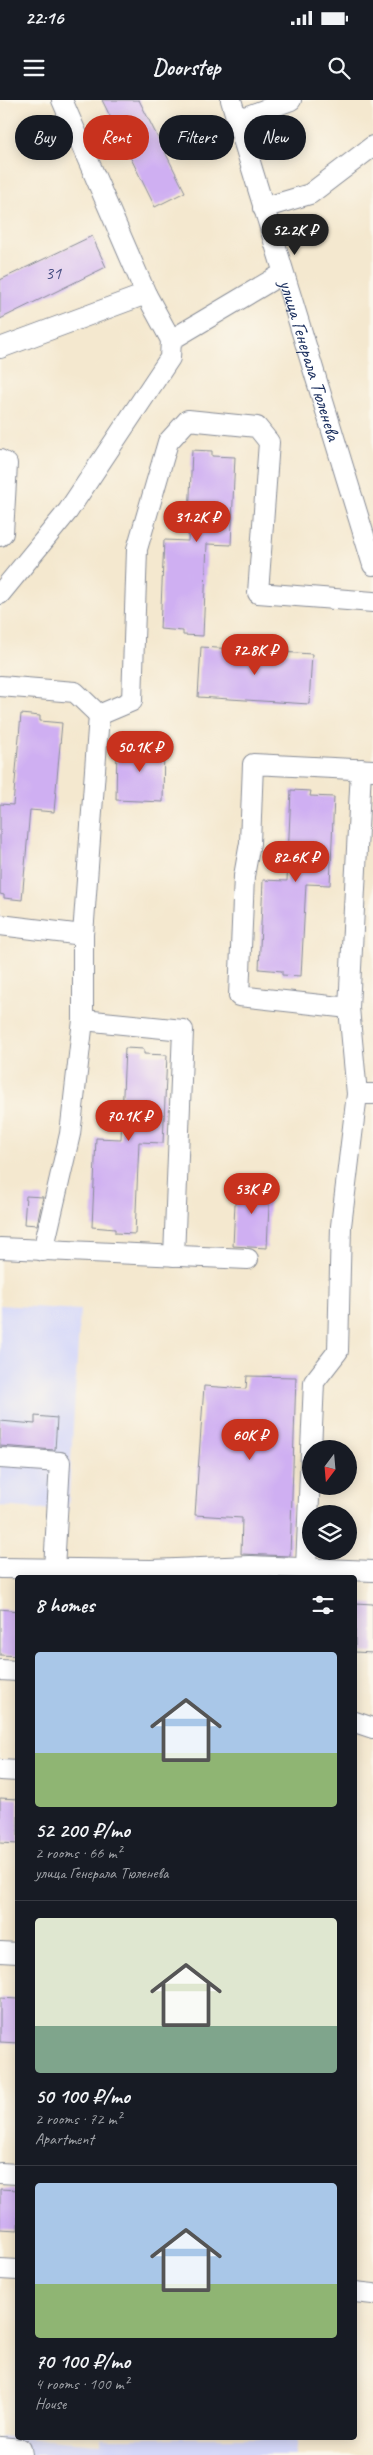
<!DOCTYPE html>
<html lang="en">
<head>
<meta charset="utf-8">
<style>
  body { margin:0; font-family:Caveat,sans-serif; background:#242831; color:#f1f3f6; height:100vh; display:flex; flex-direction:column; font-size:19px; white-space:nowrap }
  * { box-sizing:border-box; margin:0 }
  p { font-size:16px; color:#9ea1a6 }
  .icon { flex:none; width:28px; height:28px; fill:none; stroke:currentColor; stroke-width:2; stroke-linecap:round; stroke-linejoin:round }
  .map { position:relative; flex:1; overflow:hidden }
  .drawer { position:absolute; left:15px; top:1475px; width:342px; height:865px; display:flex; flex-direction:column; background:#171b24; border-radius:5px; box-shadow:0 2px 12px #0003 }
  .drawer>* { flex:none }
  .top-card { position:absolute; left:15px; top:15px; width:344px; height:45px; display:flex; gap:10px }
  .needle { width:32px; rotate:196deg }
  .tools { position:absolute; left:302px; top:1340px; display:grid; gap:10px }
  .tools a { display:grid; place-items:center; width:55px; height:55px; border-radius:50%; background:#171b24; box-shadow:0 2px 12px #0003; font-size:25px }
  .price { position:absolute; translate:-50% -42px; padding:0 11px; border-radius:18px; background:#c8321e; color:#fff; font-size:16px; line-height:32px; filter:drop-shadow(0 1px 2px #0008) }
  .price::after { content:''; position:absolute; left:50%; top:30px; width:15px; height:11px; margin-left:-8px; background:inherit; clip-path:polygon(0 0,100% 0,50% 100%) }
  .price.on { background:#222; color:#fff }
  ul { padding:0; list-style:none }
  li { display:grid; align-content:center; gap:10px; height:265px; padding:0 20px }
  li+li { border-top:1px solid #363941 }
  li span { display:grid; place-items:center; height:155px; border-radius:5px; color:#555 }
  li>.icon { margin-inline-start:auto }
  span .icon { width:90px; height:90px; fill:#fffc; stroke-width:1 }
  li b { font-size:21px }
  h2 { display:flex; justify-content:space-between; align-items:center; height:60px; padding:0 20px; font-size:21px }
  .tag { padding:0 18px; border-radius:22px; background:#171b24; box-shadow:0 2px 12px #0003; font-size:18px; line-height:45px }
  .tag.on { background:#c8321e; color:#fff }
  .status { display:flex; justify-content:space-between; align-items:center; height:35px; padding:0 25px; background:#171b24; direction:ltr }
  .status svg { height:14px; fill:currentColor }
  header { display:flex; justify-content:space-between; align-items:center; height:65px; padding:0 20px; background:#171b24; font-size:22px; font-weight:600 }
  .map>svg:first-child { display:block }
  .built { fill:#d5d8f9 }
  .building { fill:#cfaff2 }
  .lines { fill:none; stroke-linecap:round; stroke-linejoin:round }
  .minor-casing { stroke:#888c96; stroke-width:22 }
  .minor { stroke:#fff; stroke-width:20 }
  .labels { text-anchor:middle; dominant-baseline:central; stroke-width:4; stroke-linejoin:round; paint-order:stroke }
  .number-label { font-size:18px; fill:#484f83 }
  .street-label { font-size:20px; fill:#1b2f5e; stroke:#fbf7ec }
</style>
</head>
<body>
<div class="status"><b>22:16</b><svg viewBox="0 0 49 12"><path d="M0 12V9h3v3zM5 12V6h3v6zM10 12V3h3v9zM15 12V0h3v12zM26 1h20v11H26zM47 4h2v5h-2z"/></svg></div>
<header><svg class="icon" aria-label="menu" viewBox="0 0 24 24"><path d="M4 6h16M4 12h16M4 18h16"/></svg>Doorstep<svg class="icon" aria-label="search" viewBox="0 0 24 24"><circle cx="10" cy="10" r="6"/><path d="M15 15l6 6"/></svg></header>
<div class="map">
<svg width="373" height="2355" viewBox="0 0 373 2355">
  <rect width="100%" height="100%" fill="#fbf7ec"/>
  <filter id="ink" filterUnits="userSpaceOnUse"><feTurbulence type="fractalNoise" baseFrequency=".02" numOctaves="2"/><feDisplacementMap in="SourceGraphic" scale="10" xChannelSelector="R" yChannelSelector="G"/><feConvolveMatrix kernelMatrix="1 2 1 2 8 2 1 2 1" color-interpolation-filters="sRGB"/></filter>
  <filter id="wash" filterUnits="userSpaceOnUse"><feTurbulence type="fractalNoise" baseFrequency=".0096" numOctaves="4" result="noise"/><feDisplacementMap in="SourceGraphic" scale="20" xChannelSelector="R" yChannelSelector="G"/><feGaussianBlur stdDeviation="1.12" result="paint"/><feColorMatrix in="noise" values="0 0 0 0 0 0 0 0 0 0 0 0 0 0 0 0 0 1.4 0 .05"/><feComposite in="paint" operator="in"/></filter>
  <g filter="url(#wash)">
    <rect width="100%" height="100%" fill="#f4e8cf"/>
    <g class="built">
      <polygon points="0,1205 80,1210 68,1411 0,1406"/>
      <polygon points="0,2336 100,2344 101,2338 297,2338 295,2355 0,2355"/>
    </g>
    <g id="blocks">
      <g class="building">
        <polygon points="102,0 139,0 185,92 155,107"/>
        <polygon points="92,136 106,167 0,219 0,180"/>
        <polygon points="192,350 212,351 212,356 235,357 231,445 207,444 203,536 183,535 183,531 160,529 164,440 188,441"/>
        <polygon points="201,547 312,554 309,604 198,597"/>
        <polygon points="21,614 40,616 40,621 62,623 54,712 30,710 22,800 4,798 4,795 0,794 0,704 13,705"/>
        <polygon points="117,644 164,646 163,702 116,700"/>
        <polygon points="291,690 311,691 310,696 334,697 330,785 306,784 301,876 282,875 282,871 259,869 263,780 287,781"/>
        <polygon points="125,948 144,949 144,954 167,955 163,1043 139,1042 135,1134 115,1133 115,1129 92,1127 96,1038 121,1039"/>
        <polygon points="236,1082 270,1083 267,1148 233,1146"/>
        <polygon points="26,1096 43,1097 37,1125 24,1124"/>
        <polygon points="247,1276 296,1277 290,1456 241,1454 242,1418 195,1415 204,1286 246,1289"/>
        <polygon points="35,1316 57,1318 55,1350 0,1346 0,1321 35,1324"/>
        <polygon points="355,1503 373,1504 373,1553 355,1552"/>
        <polygon points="0,1509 18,1511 18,1556 0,1555"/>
        <polygon points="0,1698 18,1699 18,1744 0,1743"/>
        <polygon points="0,1898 18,1899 18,1943 0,1942"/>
        <polygon points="0,2089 18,2090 18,2130 0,2129"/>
      </g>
    </g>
  </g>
  <g filter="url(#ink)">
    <use href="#blocks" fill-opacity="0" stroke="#888c96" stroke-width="1"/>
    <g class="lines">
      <g class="minor-casing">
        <g id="minor">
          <polyline points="62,0 146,194 171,240"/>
          <path id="s1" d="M 231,0 L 373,465"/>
          <polyline points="237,20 291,0"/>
          <polyline points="263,108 310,94 373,46"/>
          <polyline points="0,248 146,194"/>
          <polyline points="0,360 7,364 3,433 0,436"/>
          <polyline points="0,494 68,411 170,258 171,240 282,174"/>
          <polyline points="0,586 75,592 99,615 132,601 137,449 168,342 188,320 257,327 269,342 258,493 373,502"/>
          <polyline points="361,669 349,908 357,994 373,994"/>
          <polyline points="0,825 83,835 99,615"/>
          <polyline points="349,908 239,896 244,776 250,743 253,664 373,670"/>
          <polyline points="83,920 183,930 174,1156"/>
          <polyline points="0,1148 248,1159"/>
          <polyline points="43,1151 70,1034 83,920 83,835"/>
          <polyline points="311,1349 314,1282 338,1251 341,1126 357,994"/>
          <polyline points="0,1358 60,1362 54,1469"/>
          <polyline points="306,1467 311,1351"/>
          <polyline points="0,1468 151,1470 250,1466 373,1471"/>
          <polyline points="0,1570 18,1571"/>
          <polyline points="355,1622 373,1628"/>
          <polyline points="0,1670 18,1671"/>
          <polyline points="0,1852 18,1853"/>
          <polyline points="0,2073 18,2074"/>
          <polyline points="0,2169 18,2170"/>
          <polyline points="355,2192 373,2194"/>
          <polyline points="0,2347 21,2349 22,2355"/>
        </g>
      </g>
      <use href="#minor" class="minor"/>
    </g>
  </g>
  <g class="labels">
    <g class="number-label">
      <text x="53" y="173">31</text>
    </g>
    <g class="street-label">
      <text stroke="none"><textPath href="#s1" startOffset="272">улица Генерала Тюленева</textPath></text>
    </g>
  </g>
</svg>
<div class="tools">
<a><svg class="needle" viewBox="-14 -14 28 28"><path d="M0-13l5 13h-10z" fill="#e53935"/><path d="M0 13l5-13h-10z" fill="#9ea1a6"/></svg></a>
<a><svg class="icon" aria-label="layers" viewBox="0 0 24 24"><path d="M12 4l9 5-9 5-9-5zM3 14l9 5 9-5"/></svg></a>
</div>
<b class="price on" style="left:295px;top:156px">52.2K ₽</b>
<b class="price" style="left:197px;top:443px">31.2K ₽</b>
<b class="price" style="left:255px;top:576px">72.8K ₽</b>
<b class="price" style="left:140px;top:673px">50.1K ₽</b>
<b class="price" style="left:296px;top:783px">82.6K ₽</b>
<b class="price" style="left:129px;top:1042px">70.1K ₽</b>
<b class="price" style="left:252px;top:1115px">53K ₽</b>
<b class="price" style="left:250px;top:1361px">60K ₽</b>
<div class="top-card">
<a class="tag">Buy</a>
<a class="tag on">Rent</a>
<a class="tag">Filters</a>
<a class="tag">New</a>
</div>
<section class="drawer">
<h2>8 homes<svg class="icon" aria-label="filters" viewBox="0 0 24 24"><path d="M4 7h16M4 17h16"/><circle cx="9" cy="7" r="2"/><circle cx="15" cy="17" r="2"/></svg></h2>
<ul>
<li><span style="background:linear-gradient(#a9c7e8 65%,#8fb573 0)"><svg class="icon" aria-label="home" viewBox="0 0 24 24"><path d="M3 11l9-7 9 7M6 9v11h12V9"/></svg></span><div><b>52 200 ₽/mo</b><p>2 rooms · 66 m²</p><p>улица Генерала Тюленева</p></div></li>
<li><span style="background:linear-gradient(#dfe7d0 70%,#7fa58c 0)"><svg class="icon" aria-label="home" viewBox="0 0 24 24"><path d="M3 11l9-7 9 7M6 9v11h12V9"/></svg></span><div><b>50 100 ₽/mo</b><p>2 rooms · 72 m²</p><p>Apartment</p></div></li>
<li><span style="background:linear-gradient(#a9c7e8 65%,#8fb573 0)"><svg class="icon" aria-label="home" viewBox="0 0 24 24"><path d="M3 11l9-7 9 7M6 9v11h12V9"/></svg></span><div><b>70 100 ₽/mo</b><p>4 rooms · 100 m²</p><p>House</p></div></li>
</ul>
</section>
</div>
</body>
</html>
